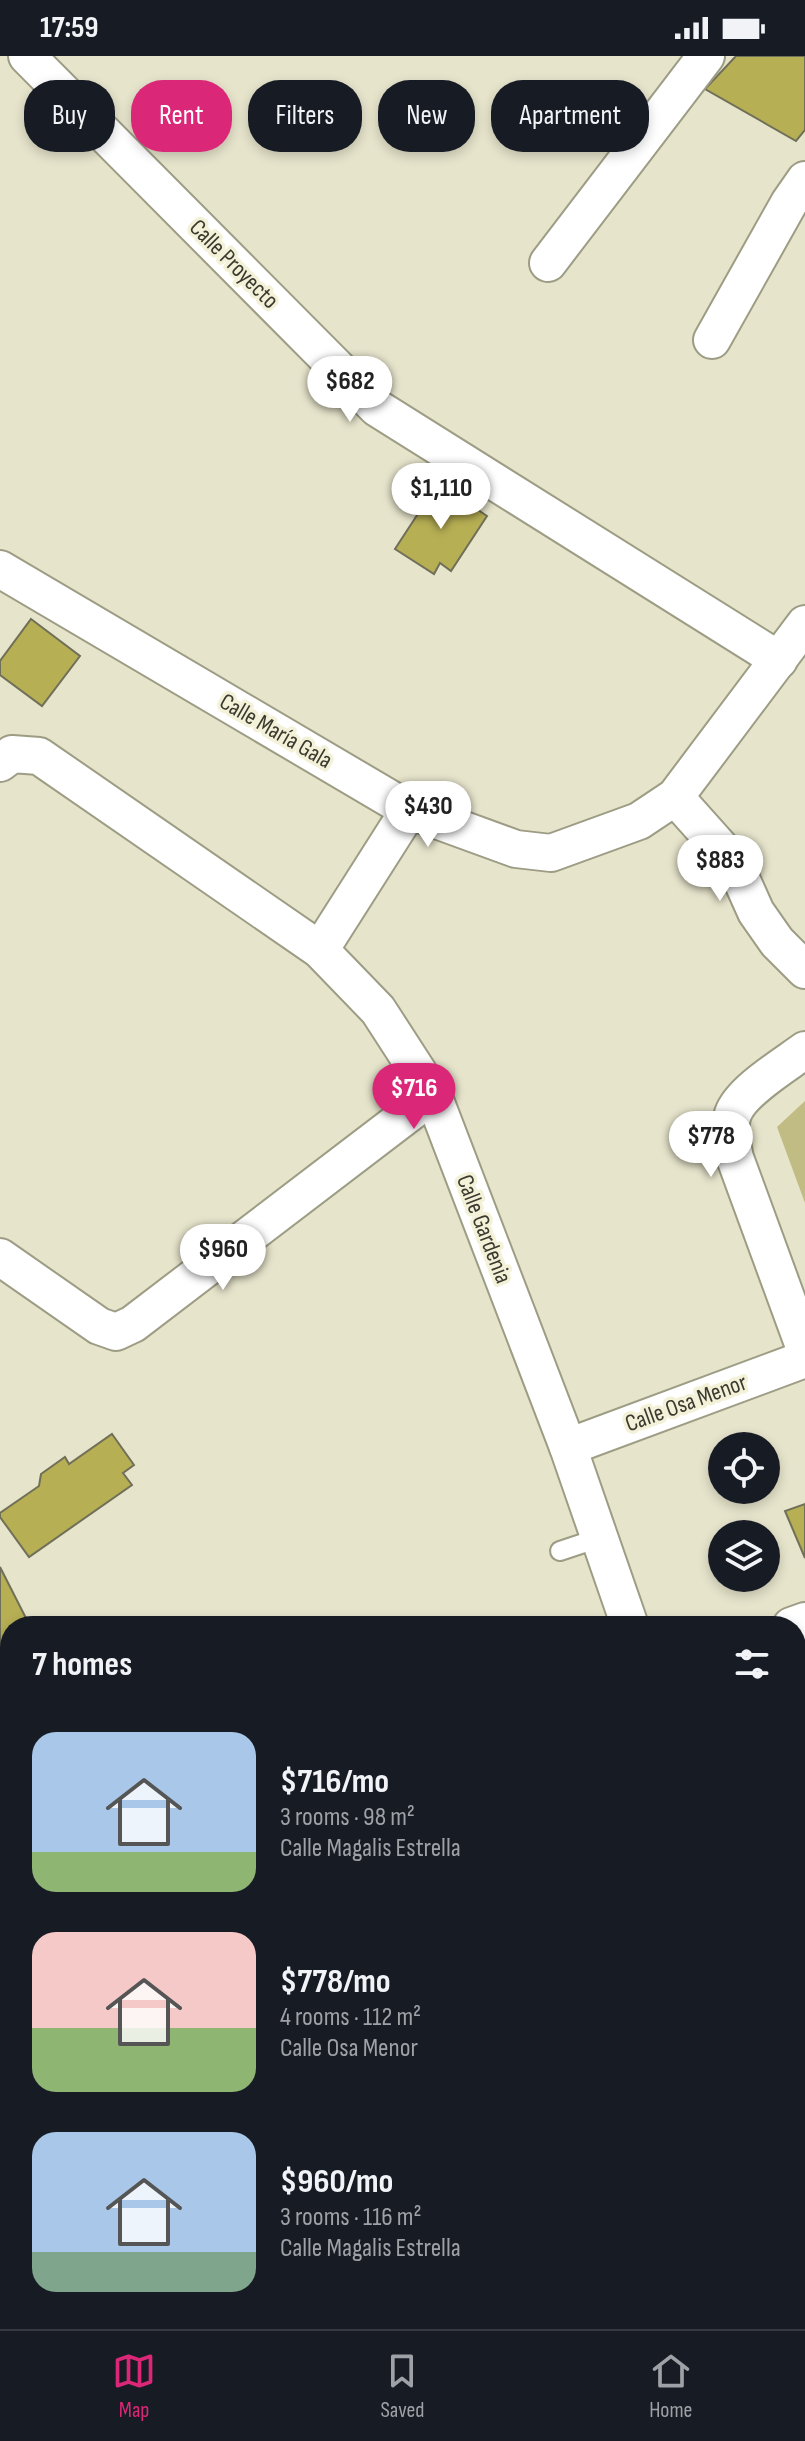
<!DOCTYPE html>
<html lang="en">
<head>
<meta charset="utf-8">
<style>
  body { margin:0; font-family:"Sofia Sans Condensed",sans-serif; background:#20242c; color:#f1f3f6; height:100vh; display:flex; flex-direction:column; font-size:30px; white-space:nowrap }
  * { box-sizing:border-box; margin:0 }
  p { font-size:26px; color:#9ea1a6 }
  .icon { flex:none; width:44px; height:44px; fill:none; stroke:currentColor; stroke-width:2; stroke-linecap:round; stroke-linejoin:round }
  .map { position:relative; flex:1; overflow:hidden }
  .sheet { position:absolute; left:0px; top:1560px; width:806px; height:714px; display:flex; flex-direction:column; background:#171b24; border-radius:32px 32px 0 0; box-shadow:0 4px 12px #0003 }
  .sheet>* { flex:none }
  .hud { position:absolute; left:24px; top:24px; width:758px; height:72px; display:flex; gap:16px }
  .buttons { position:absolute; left:708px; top:1376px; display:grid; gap:16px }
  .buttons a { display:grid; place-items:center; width:72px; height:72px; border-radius:50%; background:#171b24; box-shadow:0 4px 12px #0003; font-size:40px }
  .price { position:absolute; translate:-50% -68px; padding:0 18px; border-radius:28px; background:#fff; color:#222; font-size:26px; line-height:52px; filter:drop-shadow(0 2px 4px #0008) }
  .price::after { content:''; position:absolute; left:50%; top:48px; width:24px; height:18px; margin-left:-12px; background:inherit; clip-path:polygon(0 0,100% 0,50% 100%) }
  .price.selected { background:#db2777; color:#fff }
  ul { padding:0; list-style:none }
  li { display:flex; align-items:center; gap:24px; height:200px; padding:0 32px }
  li span { display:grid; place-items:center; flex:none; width:224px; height:160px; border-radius:24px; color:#555 }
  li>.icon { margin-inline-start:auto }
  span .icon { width:96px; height:96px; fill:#fffc; stroke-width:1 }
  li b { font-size:34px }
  h2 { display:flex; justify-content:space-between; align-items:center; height:96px; padding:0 32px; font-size:34px }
  .pill { padding:0 28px; border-radius:32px; background:#171b24; box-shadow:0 4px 12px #0003; font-size:28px; line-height:72px }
  .pill.selected { background:#db2777; color:#fff }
  .status { display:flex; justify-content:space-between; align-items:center; height:56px; padding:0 40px; background:#171b24; direction:ltr }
  .status svg { height:22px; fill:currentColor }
  .menu { display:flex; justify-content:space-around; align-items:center; height:112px; border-top:2px solid #363941; background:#171b24; font-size:22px; color:#9ea1a6 }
  .menu a { display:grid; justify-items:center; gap:4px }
  .menu .selected { color:#db2777 }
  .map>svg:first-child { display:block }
  .green { fill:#c0bc84 }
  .building { fill:#b7af54; stroke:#706f58; stroke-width:2 }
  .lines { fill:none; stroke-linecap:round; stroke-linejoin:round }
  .service-casing { stroke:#9d9c84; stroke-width:22 }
  .minor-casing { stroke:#9d9c84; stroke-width:40 }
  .service { stroke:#fff; stroke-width:18 }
  .minor { stroke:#fff; stroke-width:36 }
  .labels { text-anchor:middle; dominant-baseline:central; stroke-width:7; stroke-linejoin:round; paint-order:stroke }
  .street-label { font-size:24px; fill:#3b3a30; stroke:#f3f2d8 }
</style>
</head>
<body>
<div class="status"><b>17:59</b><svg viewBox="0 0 49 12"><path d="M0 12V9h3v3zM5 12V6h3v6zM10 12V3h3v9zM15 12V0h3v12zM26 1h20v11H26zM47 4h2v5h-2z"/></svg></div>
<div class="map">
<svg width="805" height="2273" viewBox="0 0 805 2273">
  <rect width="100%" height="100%" fill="#e6e4cb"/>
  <polygon class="green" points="805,1045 805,1147 777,1071"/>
  <g class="building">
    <polygon points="736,0 805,0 805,74 796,85 705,33"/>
    <polygon points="438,427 487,460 451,515 440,507 434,518 395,493"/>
    <polygon points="31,563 80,600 42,650 0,619 0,605"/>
    <polygon points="112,1378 134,1409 123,1417 132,1429 29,1501 0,1461 0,1457 39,1430 41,1418 65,1401 69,1408"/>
    <polygon points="805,1448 805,1502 785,1455"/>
    <polygon points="0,1511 30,1570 10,1570 10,1607 0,1612"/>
    <polygon points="805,1604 805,1668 796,1671 796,1607"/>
    <polygon points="796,1714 805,1741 805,1786 796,1789"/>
    <polygon points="10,1790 10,1848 0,1853 0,1795"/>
    <polygon points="10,1854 10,1890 0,1869 0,1859"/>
    <polygon points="297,2264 337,2264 313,2273 301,2273"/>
  </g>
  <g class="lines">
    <g class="service-casing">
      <polyline id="service" points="560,1495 599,1482"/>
    </g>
    <g class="minor-casing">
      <g id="minor">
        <polyline points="27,0 377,352 779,604"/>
        <polyline points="548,207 706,0"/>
        <polyline points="712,284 789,147 805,124"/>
        <polyline points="0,513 409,754 516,793 551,797 639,765 675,741 805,568"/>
        <polyline points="0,707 12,698 39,700 320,894 378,954 433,1039 568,1391 630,1570"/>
        <polyline points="675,741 734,807 756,856 777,886 805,914"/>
        <polyline points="320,894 409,754"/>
        <path d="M 805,994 C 785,1009 741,1035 733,1058 C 728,1071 732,1088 735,1102 L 805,1293"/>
        <polyline points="0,1201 99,1270 116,1276 133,1268 433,1039"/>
        <polyline points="568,1391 805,1303"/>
        <polyline points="791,1570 805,1565"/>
        <polyline points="0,1646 10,1642"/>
        <polyline points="796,1821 805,1818"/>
        <polyline points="0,1960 10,1976"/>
        <polyline points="796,1972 805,1969"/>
        <polyline points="796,2042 805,2069"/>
        <polyline points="0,2076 10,2073"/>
      </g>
    </g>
    <use href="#service" class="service"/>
    <use href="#minor" class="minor"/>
  </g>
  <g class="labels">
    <g class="street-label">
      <text transform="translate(234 208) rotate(45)">Calle Proyecto</text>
      <text transform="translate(276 675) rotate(30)">Calle María Gala</text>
      <text transform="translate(484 1173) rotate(69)">Calle Gardenia</text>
      <text transform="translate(686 1347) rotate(-20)">Calle Osa Menor</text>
    </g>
  </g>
</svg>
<div class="buttons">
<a><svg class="icon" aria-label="locate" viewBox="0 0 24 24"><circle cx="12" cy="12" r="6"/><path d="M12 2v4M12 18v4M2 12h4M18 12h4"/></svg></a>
<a><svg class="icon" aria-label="layers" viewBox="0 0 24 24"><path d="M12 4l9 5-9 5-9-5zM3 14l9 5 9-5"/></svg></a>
</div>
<b class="price" style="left:350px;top:368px">$682</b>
<b class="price" style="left:441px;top:475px">$1,110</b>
<b class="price" style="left:428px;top:793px">$430</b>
<b class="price" style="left:720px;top:847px">$883</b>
<b class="price selected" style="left:414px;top:1075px">$716</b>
<b class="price" style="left:711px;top:1123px">$778</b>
<b class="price" style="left:223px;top:1236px">$960</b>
<div class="hud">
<a class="pill">Buy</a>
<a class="pill selected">Rent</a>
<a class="pill">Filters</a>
<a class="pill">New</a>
<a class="pill">Apartment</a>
</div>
<section class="sheet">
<h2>7 homes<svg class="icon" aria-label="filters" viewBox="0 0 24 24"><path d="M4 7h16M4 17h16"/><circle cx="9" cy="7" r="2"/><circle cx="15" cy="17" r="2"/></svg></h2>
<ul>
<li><span style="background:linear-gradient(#a9c7e8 75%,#8fb573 0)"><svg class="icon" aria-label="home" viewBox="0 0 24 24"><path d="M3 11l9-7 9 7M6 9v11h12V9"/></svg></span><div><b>$716/mo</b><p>3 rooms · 98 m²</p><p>Calle Magalis Estrella</p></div></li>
<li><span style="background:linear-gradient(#f6c9c9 60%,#8fb573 0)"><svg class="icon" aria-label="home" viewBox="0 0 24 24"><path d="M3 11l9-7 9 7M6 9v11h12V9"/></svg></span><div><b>$778/mo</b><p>4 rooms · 112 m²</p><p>Calle Osa Menor</p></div></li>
<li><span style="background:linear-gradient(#a9c7e8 75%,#7fa58c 0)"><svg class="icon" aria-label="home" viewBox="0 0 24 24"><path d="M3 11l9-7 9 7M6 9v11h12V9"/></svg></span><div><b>$960/mo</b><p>3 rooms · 116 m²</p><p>Calle Magalis Estrella</p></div></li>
</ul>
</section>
</div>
<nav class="menu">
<a class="selected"><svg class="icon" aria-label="map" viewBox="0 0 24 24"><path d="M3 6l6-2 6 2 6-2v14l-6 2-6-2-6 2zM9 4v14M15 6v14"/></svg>Map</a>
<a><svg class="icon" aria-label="saved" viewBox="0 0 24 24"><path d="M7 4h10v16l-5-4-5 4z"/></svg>Saved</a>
<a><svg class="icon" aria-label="home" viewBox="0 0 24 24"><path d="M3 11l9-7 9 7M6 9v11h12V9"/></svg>Home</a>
</nav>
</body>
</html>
